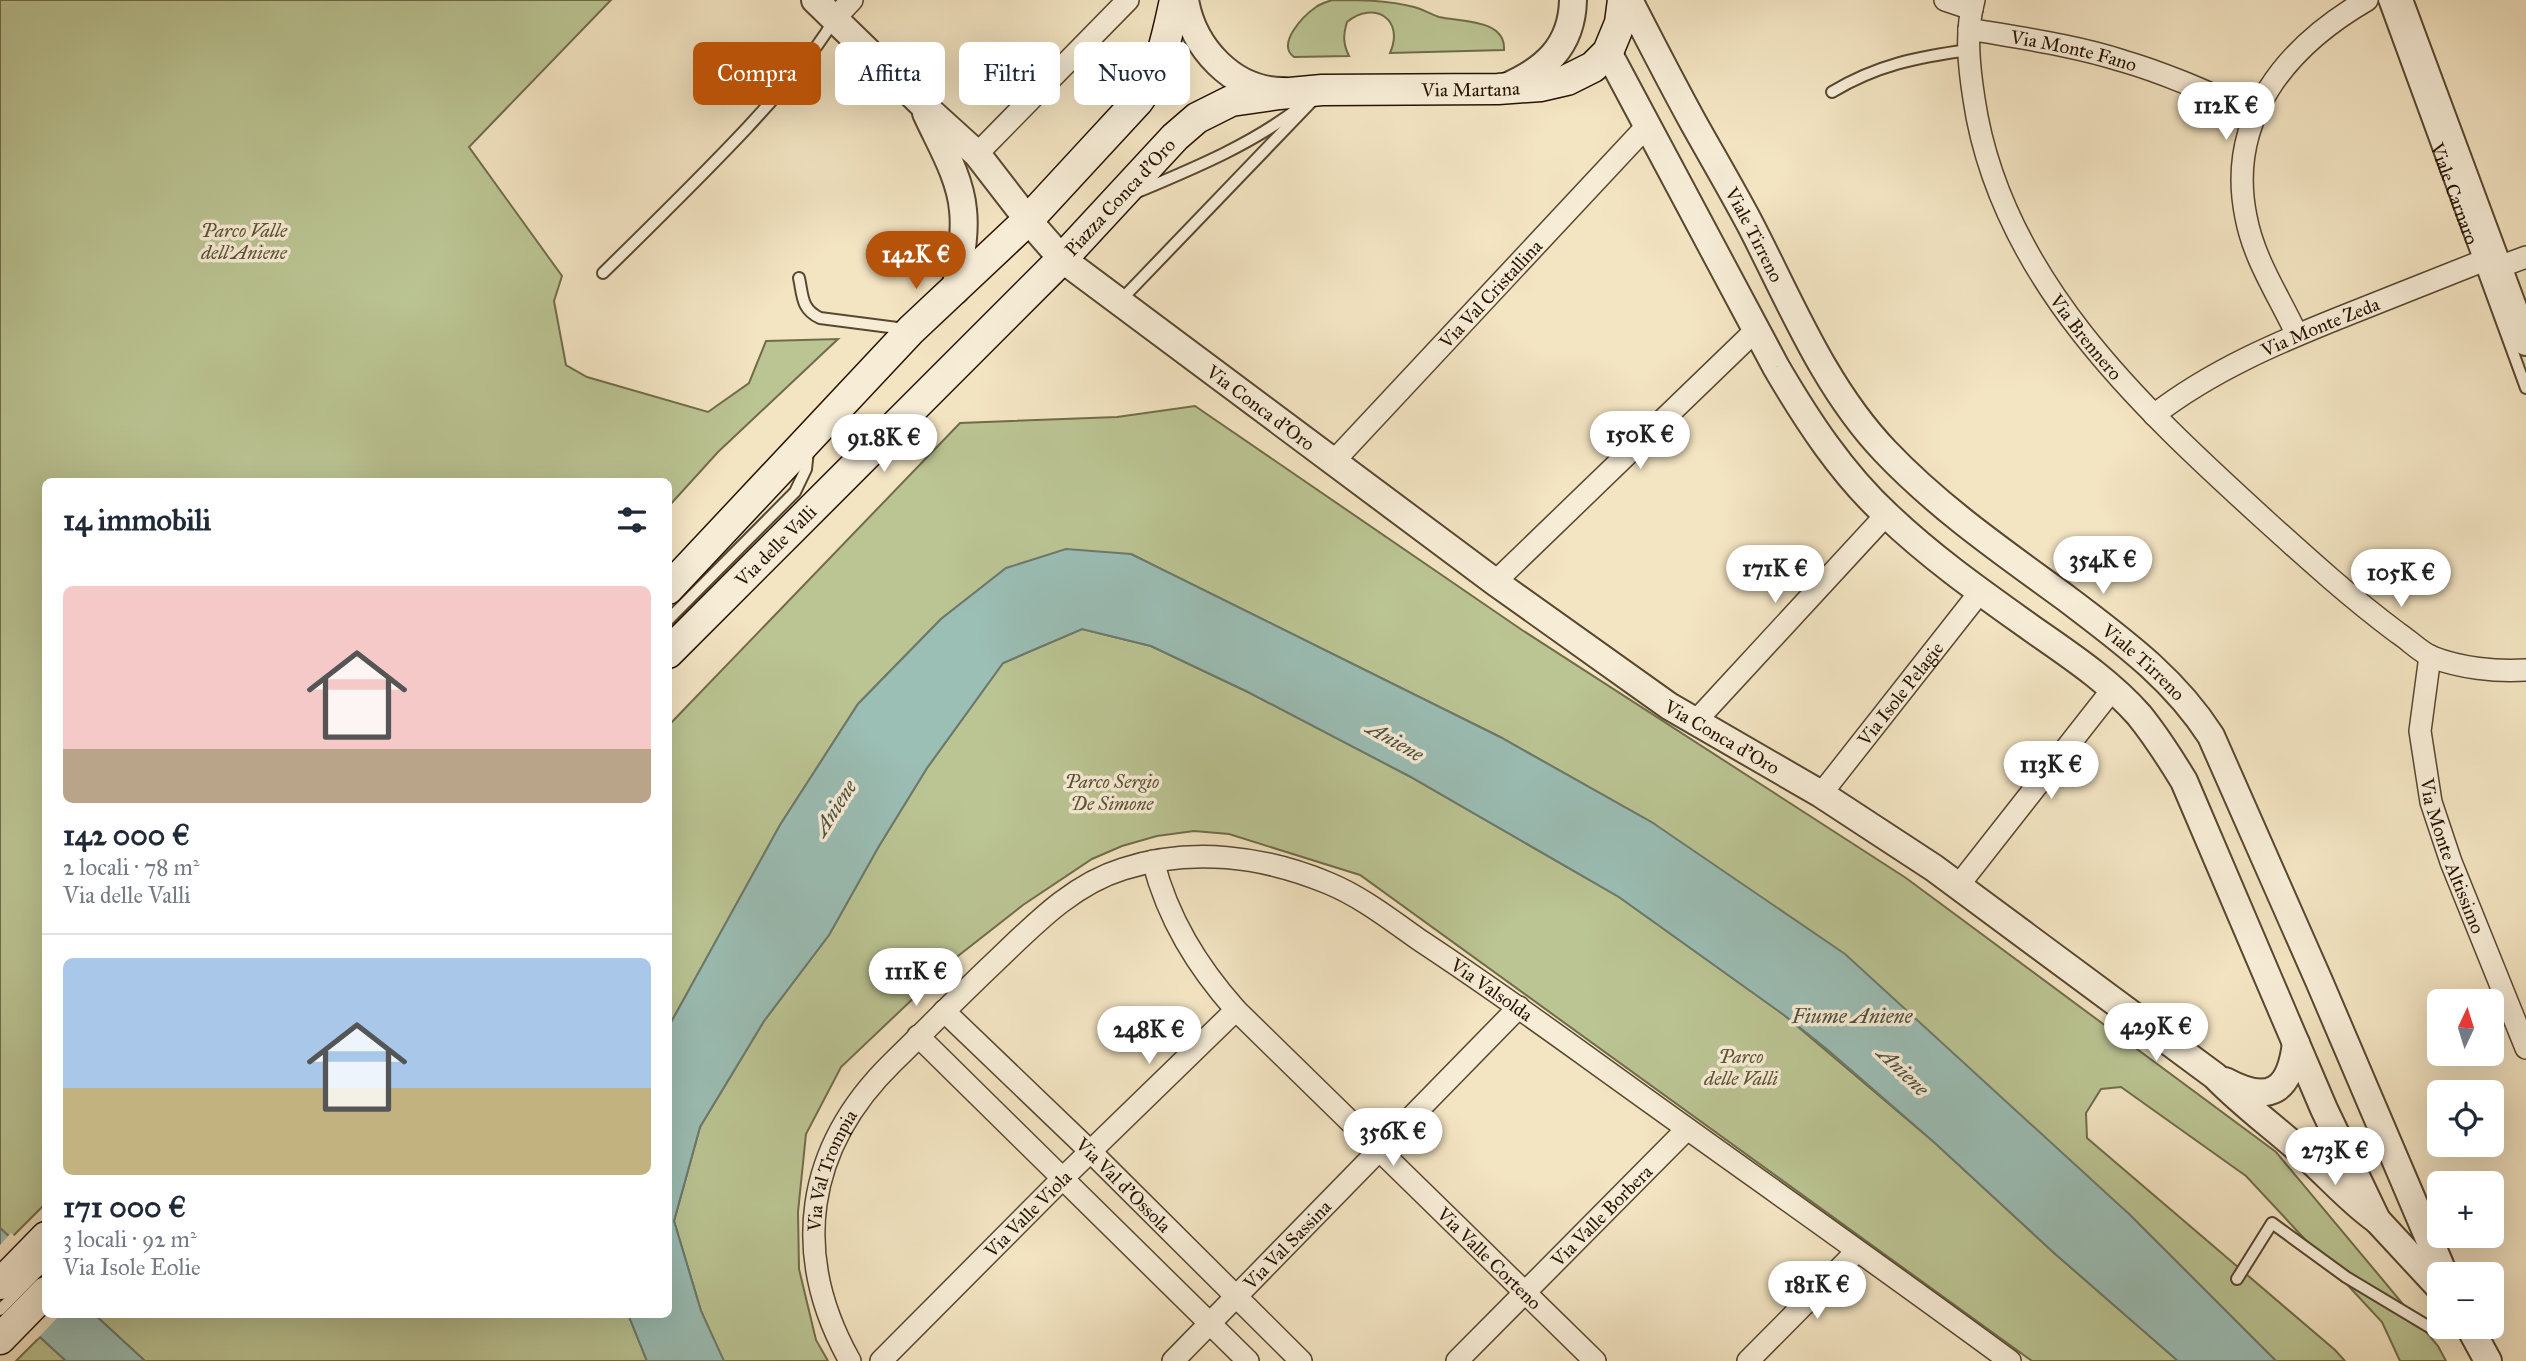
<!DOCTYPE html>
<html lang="it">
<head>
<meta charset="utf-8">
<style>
  body { margin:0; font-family:"IM FELL Great Primer",serif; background:#f2f2f3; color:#1f2937; height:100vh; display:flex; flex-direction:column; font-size:26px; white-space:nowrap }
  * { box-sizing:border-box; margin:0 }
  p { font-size:23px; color:#747a83 }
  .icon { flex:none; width:38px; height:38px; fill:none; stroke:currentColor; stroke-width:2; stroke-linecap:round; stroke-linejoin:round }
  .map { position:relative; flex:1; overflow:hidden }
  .sheet { position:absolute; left:42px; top:478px; width:630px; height:840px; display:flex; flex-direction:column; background:#fff; border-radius:10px; box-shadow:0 7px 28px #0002 }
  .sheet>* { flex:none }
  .hud { position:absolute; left:693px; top:42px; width:665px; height:63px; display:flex; gap:14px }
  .needle { width:46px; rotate:4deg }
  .tools { position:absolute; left:2427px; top:989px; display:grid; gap:14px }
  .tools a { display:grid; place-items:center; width:77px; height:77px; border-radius:10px; background:#fff; box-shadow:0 7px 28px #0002; font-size:35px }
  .price { position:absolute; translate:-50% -60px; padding:0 16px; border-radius:24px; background:#fff; color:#222; font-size:23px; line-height:46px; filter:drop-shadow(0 2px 4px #0008) }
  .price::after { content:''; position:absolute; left:50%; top:42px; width:21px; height:16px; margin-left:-10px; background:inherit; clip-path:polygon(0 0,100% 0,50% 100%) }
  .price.current { background:#b45309; color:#fff }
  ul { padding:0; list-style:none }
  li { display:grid; align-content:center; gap:14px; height:371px; padding:0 21px }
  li+li { border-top:2px solid #e0e1e3 }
  li span { display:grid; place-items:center; height:217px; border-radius:10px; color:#555 }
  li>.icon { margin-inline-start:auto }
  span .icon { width:126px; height:126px; fill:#fffc; stroke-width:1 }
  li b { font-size:30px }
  h2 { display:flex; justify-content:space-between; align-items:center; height:84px; padding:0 21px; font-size:30px }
  .chip { padding:0 24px; border-radius:10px; background:#fff; box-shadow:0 7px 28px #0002; font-size:24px; line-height:63px }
  .chip.current { background:#b45309; color:#fff }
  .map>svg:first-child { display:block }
  .green { fill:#bbc493; stroke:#706c4a; stroke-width:2 }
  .water { fill:#9bbeb5; stroke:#6c7a6d; stroke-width:2 }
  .pier { fill:#f3e4c2 }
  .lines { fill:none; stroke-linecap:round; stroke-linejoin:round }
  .service-casing { stroke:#584730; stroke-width:14 }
  .minor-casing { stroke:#584730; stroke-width:24 }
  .tertiary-casing { stroke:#584730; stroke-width:30 }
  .secondary-casing { stroke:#251300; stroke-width:33 }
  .service { stroke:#f7edd7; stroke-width:10 }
  .minor { stroke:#f7edd7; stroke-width:21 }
  .tertiary { stroke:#f7edd7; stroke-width:26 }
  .secondary { stroke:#f7edd7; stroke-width:30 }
  .labels { text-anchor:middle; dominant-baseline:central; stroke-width:7; stroke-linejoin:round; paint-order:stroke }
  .street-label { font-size:19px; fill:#251300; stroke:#f7edd7 }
  .park-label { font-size:19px; font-style:italic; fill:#5a5133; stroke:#f7edd7 }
  .water-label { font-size:21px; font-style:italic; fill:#4e4f3f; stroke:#f7edd7 }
</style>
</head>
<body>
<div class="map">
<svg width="2526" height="1361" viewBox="0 0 2526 1361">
  <rect width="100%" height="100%" fill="#f3e4c2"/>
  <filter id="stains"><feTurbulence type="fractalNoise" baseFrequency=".00286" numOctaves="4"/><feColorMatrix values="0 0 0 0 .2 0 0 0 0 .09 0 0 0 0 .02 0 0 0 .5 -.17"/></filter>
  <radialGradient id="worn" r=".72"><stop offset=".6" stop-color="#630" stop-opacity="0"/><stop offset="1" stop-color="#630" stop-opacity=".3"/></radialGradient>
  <g class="green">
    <polygon points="0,0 611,0 469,147 562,276 554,301 566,365 587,377 708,412 749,383 766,341 838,339 718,452 669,506 668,481 46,481 46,1203 11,1238 0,1228"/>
    <path d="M 1332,0 C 1360,0 1386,0 1414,7 C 1422,9 1430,14 1439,17 C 1461,22 1506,19 1504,50 L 1390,53 C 1405,19 1374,0 1347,22 C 1343,35 1343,44 1349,56 L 1294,57 C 1276,44 1303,16 1316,7 C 1320,4 1327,2 1332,0 Z"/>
    <polygon points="1195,406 1522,630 1906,878 2276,1152 2438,1346 2446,1361 2400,1361 2382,1322 2246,1176 2121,1087 2101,1089 2086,1113 2087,1138 2335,1350 2345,1361 2276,1361 2129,1214 1653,823 1500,737 1131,554 1007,568 941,619 858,704 780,825 669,1026 669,725 960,423 1117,417"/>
    <polygon points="1082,629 1151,646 1248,692 1409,776 1619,897 1784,1015 1935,1143 2053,1252 2178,1361 2032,1361 1360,875 1229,834 1194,831 1157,836 1122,846 1092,859 1023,905 958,956 841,1067 806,1134 798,1212 799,1269 816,1340 828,1361 723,1361 701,1311 674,1221 700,1127 764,1021 829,935 879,846 927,768 1003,663"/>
    <polygon points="94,1314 628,1314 647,1361 145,1361"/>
    <polygon points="40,1337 66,1361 16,1361"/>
  </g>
  <g class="water">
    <polygon points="1066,549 1131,554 1500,737 1653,823 1845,954 2129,1214 2276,1361 2178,1361 2053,1252 1935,1143 1828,1050 1784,1015 1619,897 1409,776 1248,692 1151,646 1082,629 1003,663 927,768 879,846 829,935 764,1021 700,1127 674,1221 701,1311 724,1361 647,1361 628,1314 668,1314 669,1026 780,825 858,704 941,619 1006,568"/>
    <polygon points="0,1228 45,1270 46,1314 94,1314 145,1361 66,1361 40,1337 0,1307"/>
  </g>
  <polygon class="pier" points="11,1233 46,1265 46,1314 61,1314 37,1339 0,1312 0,1245"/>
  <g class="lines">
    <g class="service-casing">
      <g id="service">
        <path id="s1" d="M 2384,0 L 2526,388"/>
        <path d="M 1832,92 C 1877,65 1917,57 1969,50"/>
        <path d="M 1135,193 C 1192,169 1251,145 1300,107"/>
        <path d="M 603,273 C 652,225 700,178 747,128 C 778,94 810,60 834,20"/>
        <path d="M 799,278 C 803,296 801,309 820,318 L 905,329"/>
        <polyline points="1119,302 1316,97"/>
        <polyline points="668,620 795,492 806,469 808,451"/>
        <polyline points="2237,1279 2272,1223 2346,1277 2431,1328 2440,1326"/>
        <polyline points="0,1310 46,1263"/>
      </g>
    </g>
    <g class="minor-casing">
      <g id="minor">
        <polyline points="1945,0 1972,9"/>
        <path id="s2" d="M 1974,0 C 1965,32 1969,67 1974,99 C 2000,277 2139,405 2265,520 C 2308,559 2351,598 2398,633 C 2409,640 2420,652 2432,657 C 2460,668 2496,672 2526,670"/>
        <polyline points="835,18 852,0"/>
        <path id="s3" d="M 1969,29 C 2020,38 2073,45 2123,61 C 2168,74 2211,94 2254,113"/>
        <polyline points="977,154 1128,0"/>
        <polyline points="2499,267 2526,257"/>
        <path d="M 2297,335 C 2279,296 2254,260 2246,217 C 2226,119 2286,47 2367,0"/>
        <path id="s4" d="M 2154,415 C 2212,370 2281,341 2349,314 C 2398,295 2446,275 2495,256"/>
        <path id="s5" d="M 1334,461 L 1647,126"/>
        <polyline points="1495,582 1756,330"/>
        <path id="s6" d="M 2430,656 L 2420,731 L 2431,802 L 2451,862 L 2526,1048"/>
        <polyline points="1694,723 1886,515"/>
        <path id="s7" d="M 1821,794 L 1980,592"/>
        <path id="s8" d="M 1153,861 C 1168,919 1197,966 1236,1010 L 1595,1361"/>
        <polyline points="1958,886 2112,690"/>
        <path id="s9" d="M 944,1011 L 1091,1152 L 1301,1361"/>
        <polyline points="918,1036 1248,1361"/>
        <path id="s10" d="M 850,1361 C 790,1254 805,1148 893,1062 C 927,1029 960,995 995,962 C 1033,926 1071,885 1123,869 C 1191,847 1263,856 1328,883 C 1362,897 1391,920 1421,941 C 1477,978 1532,1017 1586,1056 C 1727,1158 1870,1258 2010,1361"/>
        <path id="s11" d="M 881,1361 L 1063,1178 L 1236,1010"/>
        <path id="s12" d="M 1173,1361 L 1519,1007"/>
        <path id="s13" d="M 1457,1361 L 1687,1129"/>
        <polyline points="1748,1361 1857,1251"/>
      </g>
    </g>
    <g class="tertiary-casing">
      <g id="tertiary">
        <path id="s14" d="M 815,0 L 923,105 L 977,154 L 1028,220 L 1062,259 L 1495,582 L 1669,706 L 1821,794 L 1934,868 L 2215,1076 C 2243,1105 2275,1128 2305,1155 C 2329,1176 2350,1201 2377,1220"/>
        <path d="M 1185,0 C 1193,47 1232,91 1283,91"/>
        <path id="s15" d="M 1629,0 C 1650,41 1671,82 1693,122 C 1712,156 1732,190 1750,224 C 1790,301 1824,387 1885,451 C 1939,508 2003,552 2066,598 C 2121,640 2173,677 2211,736 L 2319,981 L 2444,1274"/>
        <polyline points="2399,0 2526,342"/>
        <path d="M 1608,52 L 1776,367 C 1807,420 1842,474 1888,516 C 1932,558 1982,593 2031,628 C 2068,654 2108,680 2139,715 C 2156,736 2170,758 2184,781 L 2324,1109 L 2377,1220 L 2440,1288"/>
        <path d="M 1503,88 C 1544,71 1572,47 1573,0"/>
        <path d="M 926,113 C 940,144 960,176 963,210 C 966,237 959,264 955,291"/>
        <path d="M 2225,1081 C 2270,1105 2290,1091 2296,1043"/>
        <polyline points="2469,1326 2488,1361"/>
      </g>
    </g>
    <g class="secondary-casing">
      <g id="secondary">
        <path d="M 668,589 L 911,330 L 1028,220 L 1138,101 C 1161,71 1167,36 1175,0"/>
        <path id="s16" d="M 668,653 L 1062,259 L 1175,137 L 1197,118 L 1231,101 L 1279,94 L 1322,90 L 1498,89 L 1541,86 L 1567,80 L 1593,67 L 1608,52 L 1620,23 L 1623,0"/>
        <polyline points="0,1284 46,1237"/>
        <polyline points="0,1339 46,1292"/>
      </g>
    </g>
    <use href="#service" class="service"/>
    <use href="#minor" class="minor"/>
    <use href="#tertiary" class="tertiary"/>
    <use href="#secondary" class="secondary"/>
  </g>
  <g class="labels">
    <g class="street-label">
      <text stroke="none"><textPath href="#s3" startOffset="107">Via Monte Fano</textPath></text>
      <text stroke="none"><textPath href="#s16" startOffset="1031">Via Martana</textPath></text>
      <text stroke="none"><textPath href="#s1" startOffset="206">Viale Carnaro</textPath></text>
      <text stroke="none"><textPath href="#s16" startOffset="642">Piazza Conca d'Oro</textPath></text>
      <text stroke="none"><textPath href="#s15" startOffset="266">Viale Tirreno</textPath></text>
      <text stroke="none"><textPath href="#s5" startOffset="229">Via Val Cristallina</textPath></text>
      <text stroke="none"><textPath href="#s4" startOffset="189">Via Monte Zeda</textPath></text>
      <text stroke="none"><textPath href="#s2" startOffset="366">Via Brennero</textPath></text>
      <text stroke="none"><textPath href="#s14" startOffset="607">Via Conca d'Oro</textPath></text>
      <text stroke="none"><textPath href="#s16" startOffset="152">Via delle Valli</textPath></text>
      <text stroke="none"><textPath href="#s15" startOffset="854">Viale Tirreno</textPath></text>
      <text stroke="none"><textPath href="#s7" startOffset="128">Via Isole Pelagie</textPath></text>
      <text stroke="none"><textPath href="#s14" startOffset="1174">Via Conca d'Oro</textPath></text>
      <text stroke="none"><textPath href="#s6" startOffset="205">Via Monte Altissimo</textPath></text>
      <text stroke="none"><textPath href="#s10" startOffset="1036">Via Valsolda</textPath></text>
      <text stroke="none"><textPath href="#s10" startOffset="200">Via Val Trompia</textPath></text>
      <text stroke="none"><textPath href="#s9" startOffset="250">Via Val d'Ossola</textPath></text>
      <text stroke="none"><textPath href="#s11" startOffset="208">Via Valle Viola</textPath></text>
      <text stroke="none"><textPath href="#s13" startOffset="205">Via Valle Borbera</textPath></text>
      <text stroke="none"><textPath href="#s12" startOffset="163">Via Val Sassina</textPath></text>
      <text stroke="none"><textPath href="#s8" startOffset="527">Via Valle Corteno</textPath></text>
    </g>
    <g class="park-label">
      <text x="244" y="230">Parco Valle<tspan x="244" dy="22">dell'Aniene</tspan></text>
      <text x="1112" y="781">Parco Sergio<tspan x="1112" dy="22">De Simone</tspan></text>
      <text x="1741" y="1056">Parco<tspan x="1741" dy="22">delle Valli</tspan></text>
    </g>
    <g class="water-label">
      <text transform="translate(1395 741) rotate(30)">Aniene</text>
      <text transform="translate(835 808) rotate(-57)">Aniene</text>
      <text x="1852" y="1016">Fiume Aniene</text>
      <text transform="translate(1903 1071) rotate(44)">Aniene</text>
    </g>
  </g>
  <rect width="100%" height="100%" filter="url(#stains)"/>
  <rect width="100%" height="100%" fill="url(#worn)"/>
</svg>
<div class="tools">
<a><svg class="needle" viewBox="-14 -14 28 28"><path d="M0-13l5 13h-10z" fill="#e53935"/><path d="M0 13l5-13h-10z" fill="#747a83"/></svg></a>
<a><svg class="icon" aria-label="locate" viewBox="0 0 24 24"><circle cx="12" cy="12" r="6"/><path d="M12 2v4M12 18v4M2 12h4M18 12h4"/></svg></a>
<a>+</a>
<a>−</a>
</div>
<b class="price" style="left:2226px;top:142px">112K €</b>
<b class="price current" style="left:916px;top:291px">142K €</b>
<b class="price" style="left:1640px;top:471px">150K €</b>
<b class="price" style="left:884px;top:474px">91.8K €</b>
<b class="price" style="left:2103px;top:596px">354K €</b>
<b class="price" style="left:1775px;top:605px">171K €</b>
<b class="price" style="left:2401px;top:609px">105K €</b>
<b class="price" style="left:2051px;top:801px">113K €</b>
<b class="price" style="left:916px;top:1008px">111K €</b>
<b class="price" style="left:2156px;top:1063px">429K €</b>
<b class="price" style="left:1149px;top:1066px">248K €</b>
<b class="price" style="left:1393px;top:1168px">356K €</b>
<b class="price" style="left:2335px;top:1187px">273K €</b>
<b class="price" style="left:1817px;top:1321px">181K €</b>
<div class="hud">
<a class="chip current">Compra</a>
<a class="chip">Affitta</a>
<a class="chip">Filtri</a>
<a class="chip">Nuovo</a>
</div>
<section class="sheet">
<h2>14 immobili<svg class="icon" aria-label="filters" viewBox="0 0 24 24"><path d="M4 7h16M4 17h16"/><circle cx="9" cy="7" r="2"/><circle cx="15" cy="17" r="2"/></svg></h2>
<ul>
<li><span style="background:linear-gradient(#f6c9c9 75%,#b9a48a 0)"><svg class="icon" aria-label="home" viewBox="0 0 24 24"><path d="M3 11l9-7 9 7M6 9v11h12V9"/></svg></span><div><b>142 000 €</b><p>2 locali · 78 m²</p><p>Via delle Valli</p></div></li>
<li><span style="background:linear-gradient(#a9c7e8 60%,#c2b280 0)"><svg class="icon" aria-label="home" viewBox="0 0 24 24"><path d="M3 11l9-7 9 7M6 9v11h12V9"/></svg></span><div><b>171 000 €</b><p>3 locali · 92 m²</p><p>Via Isole Eolie</p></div></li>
</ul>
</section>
</div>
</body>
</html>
